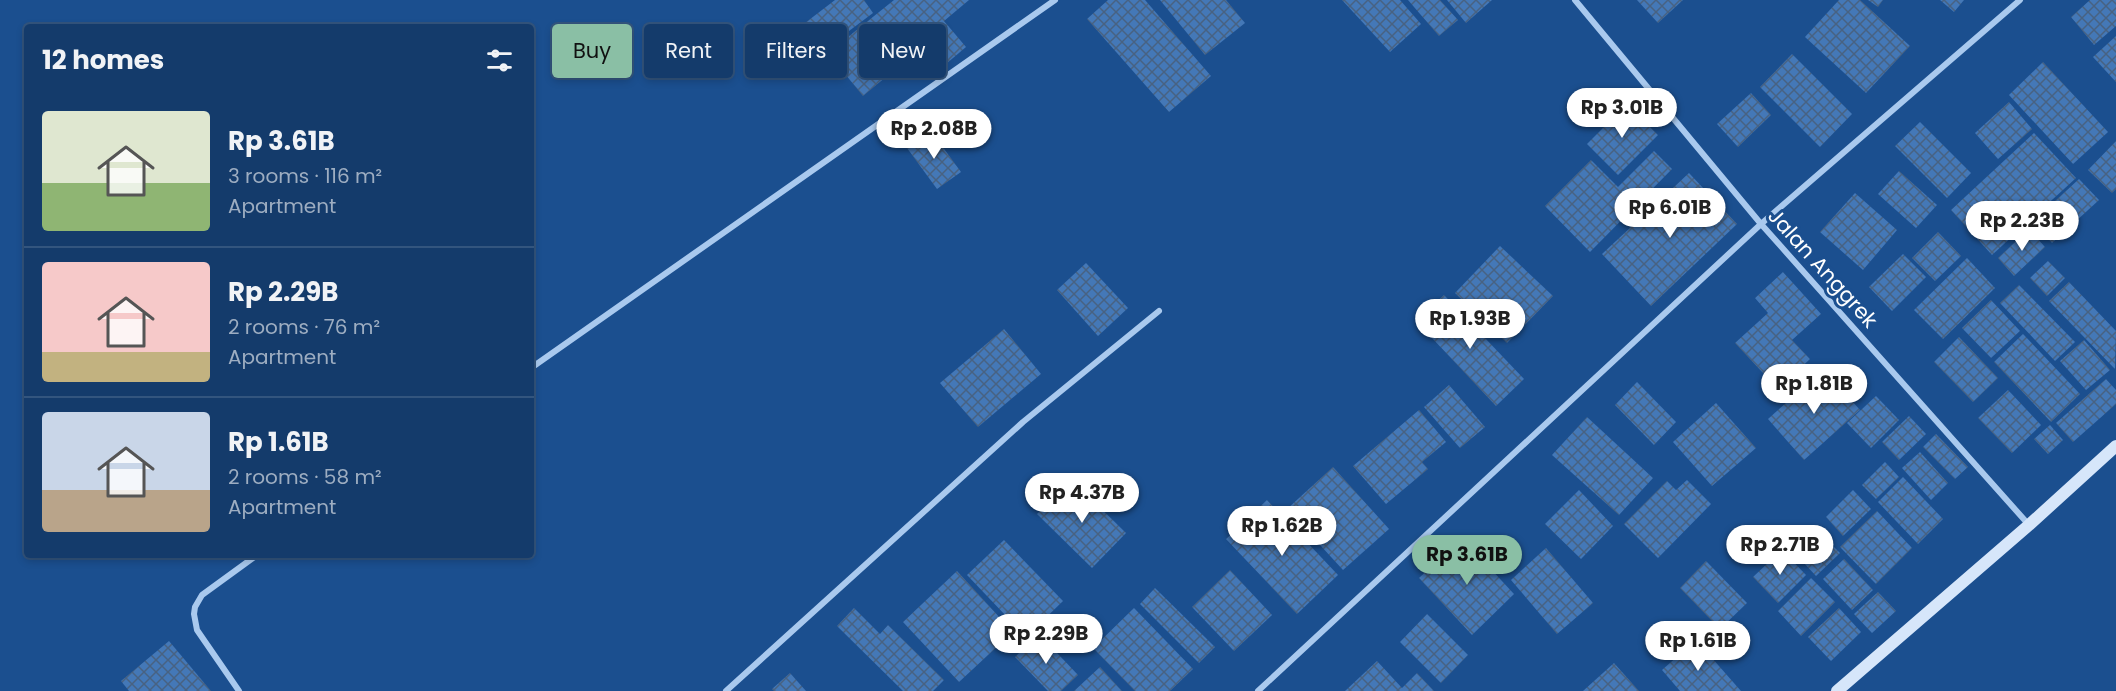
<!DOCTYPE html>
<html lang="en">
<head>
<meta charset="utf-8">
<style>
  body { margin:0; font-family:Poppins,sans-serif; background:#214673; color:#f1f3f6; height:100vh; display:flex; flex-direction:column; font-size:22px; white-space:nowrap }
  * { box-sizing:border-box; margin:0 }
  p { font-size:20px; color:#9dadc1 }
  .icon { flex:none; width:33px; height:33px; fill:none; stroke:currentColor; stroke-width:2; stroke-linecap:round; stroke-linejoin:round }
  .map { position:relative; flex:1; overflow:hidden }
  .side { position:absolute; left:24px; top:24px; width:510px; height:534px; display:flex; flex-direction:column; background:#143b6b; border-radius:6px; box-shadow:0 3px 9px #0003,0 0 0 2px #33557e }
  .side>* { flex:none }
  .top-card { position:absolute; left:552px; top:24px; width:570px; height:54px; display:flex; gap:12px }
  .price { position:absolute; translate:-50% -51px; padding:0 14px; border-radius:21px; background:#fff; color:#222; font-size:20px; line-height:39px; filter:drop-shadow(0 2px 3px #0008) }
  .price::after { content:''; position:absolute; left:50%; top:36px; width:18px; height:14px; margin-left:-9px; background:inherit; clip-path:polygon(0 0,100% 0,50% 100%) }
  .price.current { background:#8abfa5; color:#111 }
  ul { padding:0; list-style:none }
  li { display:flex; align-items:center; gap:18px; height:150px; padding:0 18px }
  li+li { border-top:2px solid #33557e }
  li span { display:grid; place-items:center; flex:none; width:168px; height:120px; border-radius:6px; color:#555 }
  li>.icon { margin-inline-start:auto }
  span .icon { width:72px; height:72px; fill:#fffc; stroke-width:1 }
  li b { font-size:26px }
  h2 { display:flex; justify-content:space-between; align-items:center; height:72px; padding:0 18px; font-size:26px }
  .pill { padding:0 21px; border-radius:6px; background:#143b6b; box-shadow:0 3px 9px #0003,0 0 0 2px #33557e; font-size:21px; line-height:54px }
  .pill.current { background:#8abfa5; color:#111 }
  .map>svg:first-child { display:block }
  .building { fill:url(#building-cross-hatch) }
  .lines { fill:none; stroke-linecap:round; stroke-linejoin:round }
  .minor { stroke:#a9c9ee; stroke-width:6 }
  .secondary { stroke:#d6e6fa; stroke-width:12 }
  .labels { text-anchor:middle; dominant-baseline:central; stroke-width:6; stroke-linejoin:round; paint-order:stroke }
  .street-label { font-size:21px; fill:#fff; stroke:#1b4f8f }
</style>
</head>
<body>
<div class="map">
<svg width="2116" height="691" viewBox="0 0 2116 691">
  <defs>
    <pattern id="building-cross-hatch" width="8" height="8" patternUnits="userSpaceOnUse" patternTransform="scale(1.5)"><rect width="8" height="8" fill="#4478b7"/><path d="M0 0l8 8M0 8l8-8" fill="none" stroke="#486282"/></pattern>
  </defs>
  <rect width="100%" height="100%" fill="#1b4f8f"/>
  <g class="building">
    <polygon points="835,0 864,0 873,13 825,49 805,23"/>
    <polygon points="894,0 969,0 944,21 966,47 946,64 928,42 863,96 828,53"/>
    <polygon points="1108,0 1145,0 1211,76 1169,112 1087,19"/>
    <polygon points="1160,0 1226,0 1245,23 1205,55"/>
    <polygon points="1342,0 1400,0 1421,24 1390,52"/>
    <polygon points="1408,0 1440,0 1458,20 1439,36"/>
    <polygon points="1447,0 1492,0 1466,23"/>
    <polygon points="1637,0 1683,0 1658,23"/>
    <polygon points="1839,0 1860,0 1910,46 1866,93 1805,37"/>
    <polygon points="1868,0 1883,0 1878,7"/>
    <polygon points="1940,0 1964,0 1954,12"/>
    <polygon points="2090,0 2116,0 2116,26 2094,45 2071,17"/>
    <polygon points="2116,36 2116,82 2093,57"/>
    <polygon points="1792,54 1852,114 1820,147 1760,87"/>
    <polygon points="2043,62 2108,132 2073,164 2009,95"/>
    <polygon points="1751,93 1771,115 1738,147 1717,124"/>
    <polygon points="2009,102 2032,129 1998,159 1975,133"/>
    <polygon points="1627,104 1658,135 1618,175 1587,144"/>
    <polygon points="1920,122 1971,173 1947,198 1895,146"/>
    <polygon points="931,131 961,172 937,189 907,148"/>
    <polygon points="2034,133 2076,178 1992,255 1951,210"/>
    <polygon points="2116,141 2116,189 2112,193 2088,170"/>
    <polygon points="1654,151 1672,169 1590,252 1545,206 1591,160 1618,187"/>
    <polygon points="1899,171 1937,205 1916,228 1878,194"/>
    <polygon points="1689,173 1737,224 1651,306 1602,254"/>
    <polygon points="2079,179 2099,200 2052,243 2033,221"/>
    <polygon points="1855,193 1897,230 1863,270 1820,232"/>
    <polygon points="2029,229 2045,247 2014,276 1998,258"/>
    <polygon points="1938,232 1961,256 1935,281 1912,258"/>
    <polygon points="1500,246 1553,296 1507,343 1455,293"/>
    <polygon points="1903,254 1926,277 1892,311 1869,287"/>
    <polygon points="1967,258 1995,288 1943,339 1914,310"/>
    <polygon points="2048,261 2065,278 2047,296 2030,278"/>
    <polygon points="1086,263 1128,308 1098,336 1057,290"/>
    <polygon points="1783,272 1821,314 1792,340 1810,359 1778,389 1735,343 1768,313 1755,298"/>
    <polygon points="2069,282 2116,331 2115,369 2049,301"/>
    <polygon points="2019,285 2075,342 2055,361 2000,303"/>
    <polygon points="1444,295 1524,379 1496,406 1416,321"/>
    <polygon points="1991,300 2020,331 1991,358 1962,328"/>
    <polygon points="1004,329 1041,374 978,427 940,383"/>
    <polygon points="2023,334 2080,394 2051,422 1994,362"/>
    <polygon points="1959,337 1998,378 1973,402 1934,362"/>
    <polygon points="2084,340 2110,370 2086,390 2060,361"/>
    <polygon points="1824,369 1860,410 1804,460 1768,419"/>
    <polygon points="2106,379 2116,390 2116,404 2073,442 2056,423"/>
    <polygon points="1637,382 1676,422 1654,445 1615,405"/>
    <polygon points="1449,385 1485,427 1460,448 1424,407"/>
    <polygon points="2008,390 2041,425 2012,453 1978,418"/>
    <polygon points="1876,396 1899,420 1871,448 1847,423"/>
    <polygon points="1716,403 1756,448 1712,486 1673,442"/>
    <polygon points="1419,410 1446,442 1422,462 1428,469 1386,504 1353,466"/>
    <polygon points="1909,416 1926,434 1899,460 1882,442"/>
    <polygon points="1587,417 1653,478 1619,515 1552,455"/>
    <polygon points="2050,425 2063,440 2048,454 2034,439"/>
    <polygon points="1936,434 1968,467 1955,479 1923,447"/>
    <polygon points="1920,452 1948,483 1931,500 1902,468"/>
    <polygon points="1885,462 1899,477 1876,499 1862,485"/>
    <polygon points="1333,467 1389,529 1343,570 1287,509"/>
    <polygon points="1903,477 1943,519 1918,544 1878,502"/>
    <polygon points="1071,479 1126,533 1092,568 1037,514"/>
    <polygon points="1687,480 1711,504 1658,558 1624,524 1667,481 1676,490"/>
    <polygon points="1579,490 1613,526 1581,559 1545,524"/>
    <polygon points="1853,490 1871,509 1843,536 1826,517"/>
    <polygon points="1267,500 1338,575 1297,614 1226,539"/>
    <polygon points="1877,511 1912,548 1876,584 1840,547"/>
    <polygon points="1814,527 1840,553 1816,576 1791,549"/>
    <polygon points="1462,538 1514,594 1472,635 1419,578"/>
    <polygon points="1004,540 1063,601 1026,637 967,575"/>
    <polygon points="1546,548 1593,603 1557,634 1511,580"/>
    <polygon points="1782,550 1806,575 1778,603 1753,577"/>
    <polygon points="1844,559 1873,590 1852,610 1823,579"/>
    <polygon points="1706,561 1747,603 1720,629 1680,588"/>
    <polygon points="1230,570 1272,615 1234,651 1192,607"/>
    <polygon points="957,571 1013,632 959,682 903,622"/>
    <polygon points="1811,578 1835,602 1801,636 1778,611"/>
    <polygon points="1155,588 1215,647 1199,663 1140,604"/>
    <polygon points="1878,592 1896,611 1872,633 1854,614"/>
    <polygon points="854,608 880,634 888,625 944,680 933,691 903,691 837,626"/>
    <polygon points="1134,608 1193,669 1170,691 1135,691 1093,648"/>
    <polygon points="1839,608 1861,632 1831,661 1808,637"/>
    <polygon points="1427,614 1468,655 1441,683 1400,642"/>
    <polygon points="1039,634 1078,675 1061,691 1048,691 1015,657"/>
    <polygon points="1696,640 1741,691 1680,691 1662,670"/>
    <polygon points="169,641 211,691 129,691 121,681"/>
    <polygon points="1377,661 1402,688 1417,673 1434,691 1345,691"/>
    <polygon points="1614,663 1639,691 1583,691"/>
    <polygon points="1100,667 1122,691 1074,691"/>
    <polygon points="790,673 806,691 774,691 772,689"/>
  </g>
  <g class="lines">
    <g class="minor">
      <polyline points="1575,0 1761,224 2029,525"/>
      <polyline points="531,368 1055,0"/>
      <polyline points="239,691 197,630 194,614 195,607 202,595 257,555"/>
      <polyline points="726,691 1023,422 1159,311"/>
      <polyline points="1258,691 1761,224 2020,0"/>
    </g>
    <polyline class="secondary" points="1837,691 2029,525 2116,446"/>
  </g>
  <g class="labels">
    <g class="street-label">
      <text transform="translate(1823 268) rotate(48)">Jalan Anggrek</text>
    </g>
  </g>
</svg>
<b class="price" style="left:1622px;top:139px">Rp 3.01B</b>
<b class="price" style="left:934px;top:160px">Rp 2.08B</b>
<b class="price" style="left:1670px;top:239px">Rp 6.01B</b>
<b class="price" style="left:2022px;top:252px">Rp 2.23B</b>
<b class="price" style="left:1470px;top:350px">Rp 1.93B</b>
<b class="price" style="left:1814px;top:415px">Rp 1.81B</b>
<b class="price" style="left:1082px;top:524px">Rp 4.37B</b>
<b class="price" style="left:1282px;top:557px">Rp 1.62B</b>
<b class="price" style="left:1780px;top:576px">Rp 2.71B</b>
<b class="price current" style="left:1467px;top:586px">Rp 3.61B</b>
<b class="price" style="left:1046px;top:665px">Rp 2.29B</b>
<b class="price" style="left:1698px;top:672px">Rp 1.61B</b>
<div class="top-card">
<a class="pill current">Buy</a>
<a class="pill">Rent</a>
<a class="pill">Filters</a>
<a class="pill">New</a>
</div>
<section class="side">
<h2>12 homes<svg class="icon" aria-label="filters" viewBox="0 0 24 24"><path d="M4 7h16M4 17h16"/><circle cx="9" cy="7" r="2"/><circle cx="15" cy="17" r="2"/></svg></h2>
<ul>
<li><span style="background:linear-gradient(#dfe7d0 60%,#8fb573 0)"><svg class="icon" aria-label="home" viewBox="0 0 24 24"><path d="M3 11l9-7 9 7M6 9v11h12V9"/></svg></span><div><b>Rp 3.61B</b><p>3 rooms · 116 m²</p><p>Apartment</p></div></li>
<li><span style="background:linear-gradient(#f6c9c9 75%,#c2b280 0)"><svg class="icon" aria-label="home" viewBox="0 0 24 24"><path d="M3 11l9-7 9 7M6 9v11h12V9"/></svg></span><div><b>Rp 2.29B</b><p>2 rooms · 76 m²</p><p>Apartment</p></div></li>
<li><span style="background:linear-gradient(#c9d6e8 65%,#b9a48a 0)"><svg class="icon" aria-label="home" viewBox="0 0 24 24"><path d="M3 11l9-7 9 7M6 9v11h12V9"/></svg></span><div><b>Rp 1.61B</b><p>2 rooms · 58 m²</p><p>Apartment</p></div></li>
</ul>
</section>
</div>
</body>
</html>
